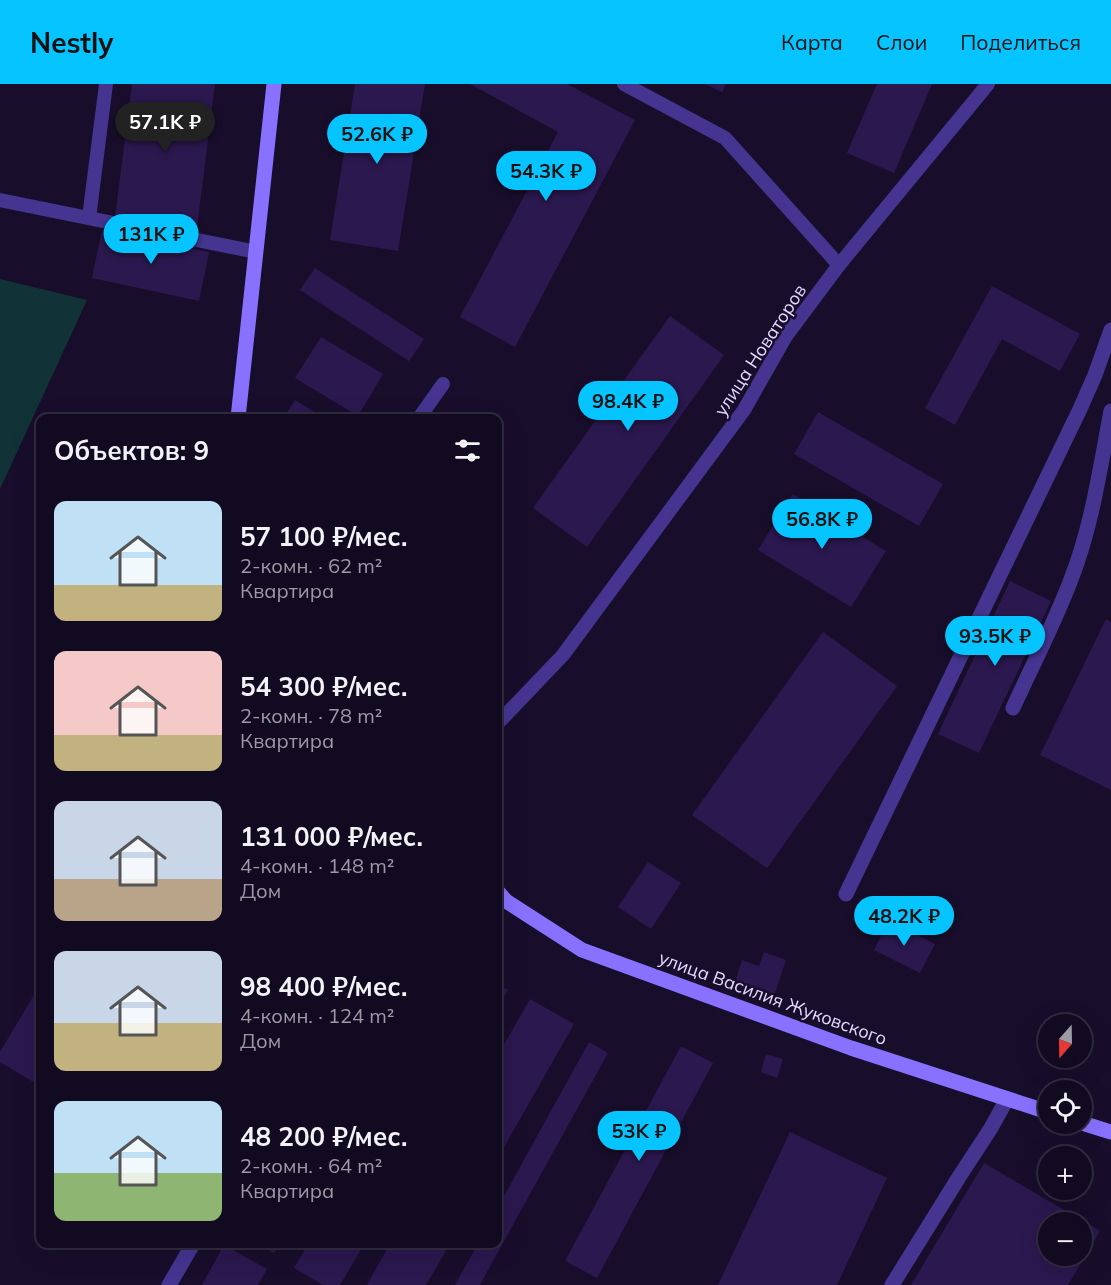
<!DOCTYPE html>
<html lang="ru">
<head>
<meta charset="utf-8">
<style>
  body { margin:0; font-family:Mulish,sans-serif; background:#1f182e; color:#f1f3f6; height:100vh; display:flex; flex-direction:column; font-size:22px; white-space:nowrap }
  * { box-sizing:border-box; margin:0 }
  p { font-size:20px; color:#9c9aa5 }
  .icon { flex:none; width:33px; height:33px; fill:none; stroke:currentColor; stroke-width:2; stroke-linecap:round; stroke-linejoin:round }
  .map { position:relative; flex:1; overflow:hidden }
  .drawer { position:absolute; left:36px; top:330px; width:466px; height:834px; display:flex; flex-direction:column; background:#120a21; border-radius:12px; box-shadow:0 6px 24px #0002,0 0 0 2px #312b3f }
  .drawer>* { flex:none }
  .needle { width:39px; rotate:200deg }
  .tools { position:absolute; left:1038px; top:930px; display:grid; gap:12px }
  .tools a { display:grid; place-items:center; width:54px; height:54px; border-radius:50%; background:#120a21; box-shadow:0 6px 24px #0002,0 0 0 2px #312b3f; font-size:30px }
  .price { position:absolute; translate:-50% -51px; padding:0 14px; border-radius:21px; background:#06c4ff; color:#111; font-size:20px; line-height:39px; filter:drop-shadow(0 2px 3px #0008) }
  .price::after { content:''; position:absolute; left:50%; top:36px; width:18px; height:14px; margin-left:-9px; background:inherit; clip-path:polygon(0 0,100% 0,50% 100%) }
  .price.current { background:#222; color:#fff }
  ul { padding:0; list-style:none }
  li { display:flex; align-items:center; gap:18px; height:150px; padding:0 18px }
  li span { display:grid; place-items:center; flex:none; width:168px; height:120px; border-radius:12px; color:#555 }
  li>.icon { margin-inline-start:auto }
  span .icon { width:72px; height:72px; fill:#fffc; stroke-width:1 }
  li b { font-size:26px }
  h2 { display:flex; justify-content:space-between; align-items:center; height:72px; padding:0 18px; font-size:26px }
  header { display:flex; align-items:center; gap:36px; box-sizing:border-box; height:84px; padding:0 30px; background:#06c4ff; color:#111 }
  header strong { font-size:28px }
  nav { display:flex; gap:33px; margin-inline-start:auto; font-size:21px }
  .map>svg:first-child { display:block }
  .green { fill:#113337 }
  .building { fill:#2b184f; fill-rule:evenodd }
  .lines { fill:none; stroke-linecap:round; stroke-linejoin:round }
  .lane { stroke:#453590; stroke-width:14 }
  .street { stroke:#453590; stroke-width:15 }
  .secondary { stroke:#8871ff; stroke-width:15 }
  .labels { text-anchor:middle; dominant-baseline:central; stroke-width:5; stroke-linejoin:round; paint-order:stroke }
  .street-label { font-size:18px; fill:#e3daff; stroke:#180e2c }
</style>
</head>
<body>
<header>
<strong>Nestly</strong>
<nav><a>Карта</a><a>Слои</a><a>Поделиться</a></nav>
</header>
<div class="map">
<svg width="1111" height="1201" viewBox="0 0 1111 1201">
  <rect width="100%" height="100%" fill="#180e2c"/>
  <polygon class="green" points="0,195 87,216 0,405"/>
  <g class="building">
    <polygon points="132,0 215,0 197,143 115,133"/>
    <polygon points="355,0 425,0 398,167 330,156"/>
    <polygon points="470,0 567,0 635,36 515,263 460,233 558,48"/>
    <polygon points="705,0 726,0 722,8"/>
    <polygon points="877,0 932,0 894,89 847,69"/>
    <polygon points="102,146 209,168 199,217 92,194"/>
    <polygon points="315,184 424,255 409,277 300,206"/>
    <polygon points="992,202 1080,250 1060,287 1002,255 955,341 925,324"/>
    <polygon points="670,232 724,271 587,463 533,424"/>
    <polygon points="321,253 383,290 358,332 295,294"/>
    <polygon points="295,316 324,334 283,334"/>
    <polygon points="818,328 943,400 919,442 794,370"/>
    <polygon points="793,410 886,467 851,523 758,466"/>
    <polygon points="1010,497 1051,517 979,669 938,650"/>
    <polygon points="1106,535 1111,538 1111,706 1040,671"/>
    <polygon points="823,548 897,602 767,784 692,731"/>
    <polygon points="648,778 681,799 651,845 618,823"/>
    <polygon points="889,836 935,860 920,889 874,866"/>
    <polygon points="764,868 786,876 774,912 735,899 742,876 759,882"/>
    <polygon points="40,901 40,1002 0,978 0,968"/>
    <polygon points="498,901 508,906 498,924"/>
    <polygon points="530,915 574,940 498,1074 498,971"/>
    <polygon points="589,958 608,969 483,1195 480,1201 455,1201 478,1160 498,1160 498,1123"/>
    <polygon points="681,962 713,979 597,1194 565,1177"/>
    <polygon points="766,970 783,975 777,994 761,988"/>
    <polygon points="790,1048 887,1094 837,1201 718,1201"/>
    <path d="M 984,1079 L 1100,1147 L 1068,1201 L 911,1201 ZM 1048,1138 L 1082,1138 L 1082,1172 L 1048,1172 Z"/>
    <polygon points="257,1160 280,1160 274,1169"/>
    <polygon points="308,1160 364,1160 340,1201 323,1201 294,1184"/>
    <polygon points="390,1160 450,1160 426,1201 367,1201"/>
    <polygon points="224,1161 267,1185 258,1201 202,1201"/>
  </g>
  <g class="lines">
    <g class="lane">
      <polyline points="624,0 725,54 839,181"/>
      <polyline points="0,116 256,168"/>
      <polyline points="89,134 106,0"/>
      <polyline points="419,334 443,300"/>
      <polyline points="498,639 563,571 744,326 786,252 839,181 988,0"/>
    </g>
    <g class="street">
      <path d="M 1013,624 C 1032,582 1054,540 1070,498 C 1092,443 1100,384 1111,327"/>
      <polyline points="846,810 1080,325 1095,291 1111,246"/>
      <polyline points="169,1201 193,1160"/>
      <polyline points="892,1201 959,1093 991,1044 1007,1015"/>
    </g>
    <g class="secondary">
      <polyline points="238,334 274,0"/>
      <polyline points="498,808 506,817 582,866 851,964 1048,1028"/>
      <polyline points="1082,1039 1111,1048"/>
    </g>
  </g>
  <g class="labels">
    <g class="street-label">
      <text transform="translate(760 266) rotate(-57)">улица Новаторов</text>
      <text transform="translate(773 914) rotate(20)">улица Василия Жуковского</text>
    </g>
  </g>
</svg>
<div class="tools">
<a><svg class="needle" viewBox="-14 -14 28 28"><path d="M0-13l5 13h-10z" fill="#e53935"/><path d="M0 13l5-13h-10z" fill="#9c9aa5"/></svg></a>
<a><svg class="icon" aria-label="locate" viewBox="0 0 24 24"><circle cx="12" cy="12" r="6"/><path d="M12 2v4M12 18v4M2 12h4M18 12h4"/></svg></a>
<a>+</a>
<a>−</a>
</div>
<b class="price current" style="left:165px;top:69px">57.1K ₽</b>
<b class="price" style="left:377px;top:81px">52.6K ₽</b>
<b class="price" style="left:546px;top:118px">54.3K ₽</b>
<b class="price" style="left:151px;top:181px">131K ₽</b>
<b class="price" style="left:628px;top:348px">98.4K ₽</b>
<b class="price" style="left:822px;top:466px">56.8K ₽</b>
<b class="price" style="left:995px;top:583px">93.5K ₽</b>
<b class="price" style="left:904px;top:863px">48.2K ₽</b>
<b class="price" style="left:639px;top:1078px">53K ₽</b>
<section class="drawer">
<h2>Объектов: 9<svg class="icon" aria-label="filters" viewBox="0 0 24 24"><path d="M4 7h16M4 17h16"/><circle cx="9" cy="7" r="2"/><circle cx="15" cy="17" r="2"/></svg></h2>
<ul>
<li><span style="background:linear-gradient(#bfe0f5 70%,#c2b280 0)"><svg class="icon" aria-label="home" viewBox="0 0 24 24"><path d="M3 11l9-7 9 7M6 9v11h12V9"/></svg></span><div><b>57 100 ₽/мес.</b><p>2-комн. · 62 m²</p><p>Квартира</p></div></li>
<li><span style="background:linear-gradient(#f6c9c9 70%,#c2b280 0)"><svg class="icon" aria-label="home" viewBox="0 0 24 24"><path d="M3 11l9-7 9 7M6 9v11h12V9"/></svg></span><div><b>54 300 ₽/мес.</b><p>2-комн. · 78 m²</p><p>Квартира</p></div></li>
<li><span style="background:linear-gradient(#c9d6e8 65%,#b9a48a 0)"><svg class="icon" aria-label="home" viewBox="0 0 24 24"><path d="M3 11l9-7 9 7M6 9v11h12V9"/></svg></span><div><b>131 000 ₽/мес.</b><p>4-комн. · 148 m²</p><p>Дом</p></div></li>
<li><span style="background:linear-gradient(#c9d6e8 60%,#c2b280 0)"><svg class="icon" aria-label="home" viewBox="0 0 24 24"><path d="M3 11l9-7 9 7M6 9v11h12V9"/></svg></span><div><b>98 400 ₽/мес.</b><p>4-комн. · 124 m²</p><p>Дом</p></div></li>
<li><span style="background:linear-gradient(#bfe0f5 60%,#8fb573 0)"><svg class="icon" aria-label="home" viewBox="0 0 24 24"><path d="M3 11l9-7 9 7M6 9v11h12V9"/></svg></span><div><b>48 200 ₽/мес.</b><p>2-комн. · 64 m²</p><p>Квартира</p></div></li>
</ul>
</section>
</div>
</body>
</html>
